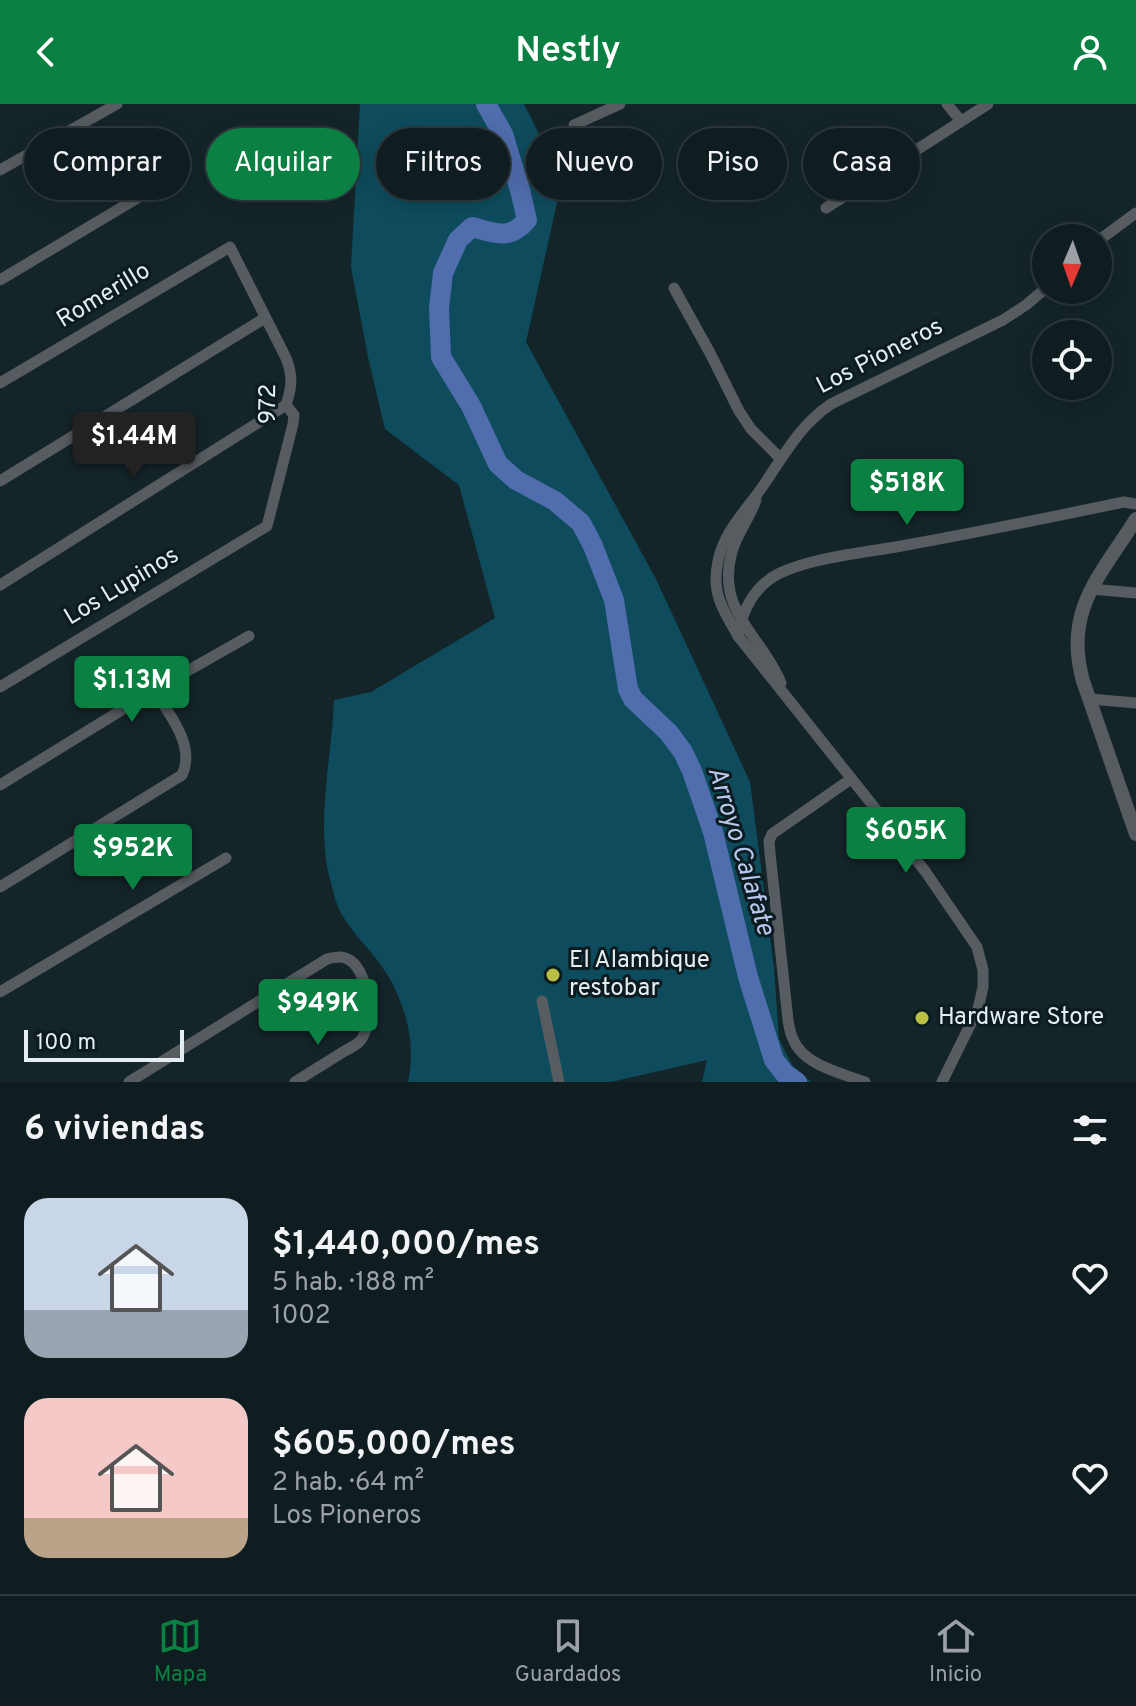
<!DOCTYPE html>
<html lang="es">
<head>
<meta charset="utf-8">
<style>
  body { margin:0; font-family:Overpass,sans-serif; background:#182529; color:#f1f3f6; height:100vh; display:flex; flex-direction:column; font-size:30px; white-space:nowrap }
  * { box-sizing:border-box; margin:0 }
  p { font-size:26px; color:#9ba1a5 }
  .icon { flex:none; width:44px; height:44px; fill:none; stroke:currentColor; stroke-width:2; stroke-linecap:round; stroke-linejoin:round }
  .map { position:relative; height:978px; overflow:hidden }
  .drawer { display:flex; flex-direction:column; background:#0f1c20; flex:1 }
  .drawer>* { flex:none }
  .hud { position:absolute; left:24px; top:24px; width:1088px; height:72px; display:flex; gap:16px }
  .needle { width:52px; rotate:182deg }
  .fabs { position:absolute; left:1032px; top:120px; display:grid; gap:16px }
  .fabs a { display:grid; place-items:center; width:80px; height:80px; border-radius:50%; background:#0f1c20; box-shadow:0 4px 20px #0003,0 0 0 2px #2f3a3e; font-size:40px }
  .scale { position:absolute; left:24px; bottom:20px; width:160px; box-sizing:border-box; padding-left:8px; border:4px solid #e4eef1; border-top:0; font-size:22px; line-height:28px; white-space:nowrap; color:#e4eef1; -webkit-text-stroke:6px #0b1b20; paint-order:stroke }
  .price { position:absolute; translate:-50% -68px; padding:0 18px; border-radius:8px; background:#0b8043; color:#fff; font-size:26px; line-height:52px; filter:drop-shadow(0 2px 4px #0008) }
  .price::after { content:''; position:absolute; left:50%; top:48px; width:24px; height:18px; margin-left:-12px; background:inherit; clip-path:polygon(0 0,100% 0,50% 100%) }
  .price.active { background:#222; color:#fff }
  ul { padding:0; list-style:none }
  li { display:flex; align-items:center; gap:24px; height:200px; padding:0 24px }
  li span { display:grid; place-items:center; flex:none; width:224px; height:160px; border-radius:24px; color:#555 }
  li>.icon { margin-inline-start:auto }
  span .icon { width:96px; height:96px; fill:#fffc; stroke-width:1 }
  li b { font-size:34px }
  h2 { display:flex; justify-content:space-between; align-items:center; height:96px; padding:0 24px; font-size:34px }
  .chip { padding:0 28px; border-radius:36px; background:#0f1c20; box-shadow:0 4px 20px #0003,0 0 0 2px #2f3a3e; font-size:28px; line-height:72px }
  .chip.active { background:#0b8043; color:#fff }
  header { display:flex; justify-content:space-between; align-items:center; height:104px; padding:0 24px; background:#0b8043; color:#fff; font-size:36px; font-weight:600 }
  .tabs { display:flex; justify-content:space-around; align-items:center; height:112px; border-top:2px solid #2f3a3e; background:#0f1c20; font-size:22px; color:#9ba1a5 }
  .tabs a { display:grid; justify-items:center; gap:4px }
  .tabs .active { color:#0b8043 }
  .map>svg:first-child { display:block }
  .green { fill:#0e4c5d }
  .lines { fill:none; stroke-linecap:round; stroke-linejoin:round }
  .river { stroke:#506dae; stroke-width:20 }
  .minor { stroke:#575c61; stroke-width:11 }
  .tertiary { stroke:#575c61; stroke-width:14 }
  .poi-dot { fill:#bbc045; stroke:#0b1b20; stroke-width:3 }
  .labels { text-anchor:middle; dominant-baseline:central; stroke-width:6; stroke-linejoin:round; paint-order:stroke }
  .street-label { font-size:24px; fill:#e4eef1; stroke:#0b1b20 }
  .poi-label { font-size:24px; fill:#e4eef1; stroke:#0b1b20; text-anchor:start }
  .water-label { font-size:26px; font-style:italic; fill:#b7c9ee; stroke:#0b1b20 }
</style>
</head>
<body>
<header><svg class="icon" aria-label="back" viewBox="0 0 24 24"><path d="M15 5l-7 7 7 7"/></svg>Nestly<svg class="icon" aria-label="person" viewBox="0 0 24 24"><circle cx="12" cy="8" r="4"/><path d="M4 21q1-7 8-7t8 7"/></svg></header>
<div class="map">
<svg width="1136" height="978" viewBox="0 0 1136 978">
  <rect width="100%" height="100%" fill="#14252a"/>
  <path class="green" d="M 360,0 L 524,0 L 562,76 L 526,238 L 656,475 L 750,678 L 774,864 L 779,935 L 792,961 L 811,978 L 702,978 L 707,956 L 611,978 L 408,978 C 418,935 402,886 374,852 C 361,836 347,822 338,803 C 334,792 331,779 328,767 C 317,712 332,652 334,596 L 371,588 L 495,514 L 459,381 L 385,325 L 368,253 L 351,163 Z"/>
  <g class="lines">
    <path class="river" d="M 486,0 L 503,30 L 520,86 L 527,116 C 509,137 496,129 472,123 L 458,136 L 443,169 L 439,204 L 441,253 L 471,302 L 498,360 L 516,376 L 555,397 L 581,419 L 593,442 L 614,496 L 628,585 L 633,595 L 669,629 L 683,648 L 692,667 L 713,728 L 748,873 L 774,956 L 785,970 L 797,978"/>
    <g class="minor">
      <polyline points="947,0 961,17"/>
      <polyline points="574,21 620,0"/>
      <polyline points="0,66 117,0"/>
      <polyline points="826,104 988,0"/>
      <polyline points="1098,137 1136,109"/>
      <polyline points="0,176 186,65"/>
      <polyline points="674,184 710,249 739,307 751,325 780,354"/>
      <path d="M 0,279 L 230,143 L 286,254 C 293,272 292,283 286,301"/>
      <polyline points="0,377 265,214"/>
      <path d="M 756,396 C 750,414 737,429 732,448 C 715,507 762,532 781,579"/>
      <polyline points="0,481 286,301"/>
      <polyline points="1091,485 1136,489"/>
      <path d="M 738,532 C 742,506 755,481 780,469 C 813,453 870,448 907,441 C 979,428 1052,413 1124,398 L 1136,400"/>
      <polyline points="0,583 267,422 293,320 294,311 286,301"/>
      <polyline points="1090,595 1136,599"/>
      <path d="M 851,675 L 772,730 L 769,737 L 770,749 L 788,916 C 789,922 790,929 793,935 C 803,961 841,969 865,978"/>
      <polyline points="0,681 154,586 249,532"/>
      <path d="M 0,783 L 182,671 C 196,642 169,610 154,586"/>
      <polyline points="0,888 226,754"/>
      <polyline points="542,897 559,978"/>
      <path d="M 129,978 L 327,855 C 336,853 343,851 351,857 C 369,870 375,922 359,938 C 355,942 348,945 343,948 C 327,958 311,968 295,978"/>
      <path d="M 942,978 L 978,905 L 983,883 L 983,866 L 977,843 L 925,767 L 738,532 C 728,514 716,497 716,476 C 716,438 737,417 758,389 C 782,356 796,324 831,300 L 1003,216 L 1026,201 L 1046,184"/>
    </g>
    <path class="tertiary" d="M 1136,415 C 1101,471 1063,506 1083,577 L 1136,730"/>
  </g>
  <g class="poi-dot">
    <circle cx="553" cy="871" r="8"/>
    <circle cx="922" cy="914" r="8"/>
  </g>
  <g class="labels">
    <g class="street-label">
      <text transform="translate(104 192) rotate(-31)">Romerillo</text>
      <text transform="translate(880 253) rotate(-27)">Los Pioneros</text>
      <text transform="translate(269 300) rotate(-89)">972</text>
      <text transform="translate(122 483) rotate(-31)">Los Lupinos</text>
    </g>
    <g class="poi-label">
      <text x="569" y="857">El Alambique<tspan x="569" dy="28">restobar</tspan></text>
      <text x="938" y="914">Hardware Store</text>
    </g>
    <g class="water-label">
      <text transform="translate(740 747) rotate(73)">Arroyo Calafate</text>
    </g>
  </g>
</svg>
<div class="fabs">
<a><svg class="needle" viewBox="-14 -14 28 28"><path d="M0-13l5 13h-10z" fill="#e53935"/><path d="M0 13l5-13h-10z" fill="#9ba1a5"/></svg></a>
<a><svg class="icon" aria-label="locate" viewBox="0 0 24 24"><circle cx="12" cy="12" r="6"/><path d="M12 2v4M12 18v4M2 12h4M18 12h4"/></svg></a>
</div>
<div class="scale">100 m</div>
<b class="price active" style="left:134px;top:376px">$1.44M</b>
<b class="price" style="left:907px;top:423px">$518K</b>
<b class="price" style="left:132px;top:620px">$1.13M</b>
<b class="price" style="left:906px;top:771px">$605K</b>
<b class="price" style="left:133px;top:788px">$952K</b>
<b class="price" style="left:318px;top:943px">$949K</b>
<div class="hud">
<a class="chip">Comprar</a>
<a class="chip active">Alquilar</a>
<a class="chip">Filtros</a>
<a class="chip">Nuevo</a>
<a class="chip">Piso</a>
<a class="chip">Casa</a>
</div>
</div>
<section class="drawer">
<h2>6 viviendas<svg class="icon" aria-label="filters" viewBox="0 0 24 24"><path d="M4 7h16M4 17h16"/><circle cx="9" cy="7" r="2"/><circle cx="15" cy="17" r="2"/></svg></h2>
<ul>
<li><span style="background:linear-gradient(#c9d6e8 70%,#9aa5b1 0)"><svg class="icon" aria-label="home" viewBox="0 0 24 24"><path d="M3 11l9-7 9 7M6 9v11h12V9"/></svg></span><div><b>$1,440,000/mes</b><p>5 hab. · 188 m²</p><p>1002</p></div><svg class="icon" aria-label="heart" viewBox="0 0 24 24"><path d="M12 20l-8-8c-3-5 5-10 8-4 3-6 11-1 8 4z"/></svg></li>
<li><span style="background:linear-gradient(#f6c9c9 75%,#b9a48a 0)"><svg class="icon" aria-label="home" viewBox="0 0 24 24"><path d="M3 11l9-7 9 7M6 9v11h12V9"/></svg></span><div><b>$605,000/mes</b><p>2 hab. · 64 m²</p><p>Los Pioneros</p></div><svg class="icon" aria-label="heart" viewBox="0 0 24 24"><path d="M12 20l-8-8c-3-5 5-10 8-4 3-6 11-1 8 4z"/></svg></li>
</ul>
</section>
<nav class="tabs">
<a class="active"><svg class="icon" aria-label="map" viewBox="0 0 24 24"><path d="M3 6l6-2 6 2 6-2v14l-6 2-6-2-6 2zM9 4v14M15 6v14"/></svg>Mapa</a>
<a><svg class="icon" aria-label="saved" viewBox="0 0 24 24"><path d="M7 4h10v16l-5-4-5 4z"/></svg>Guardados</a>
<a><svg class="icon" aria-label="home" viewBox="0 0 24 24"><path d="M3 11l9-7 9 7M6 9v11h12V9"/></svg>Inicio</a>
</nav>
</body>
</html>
